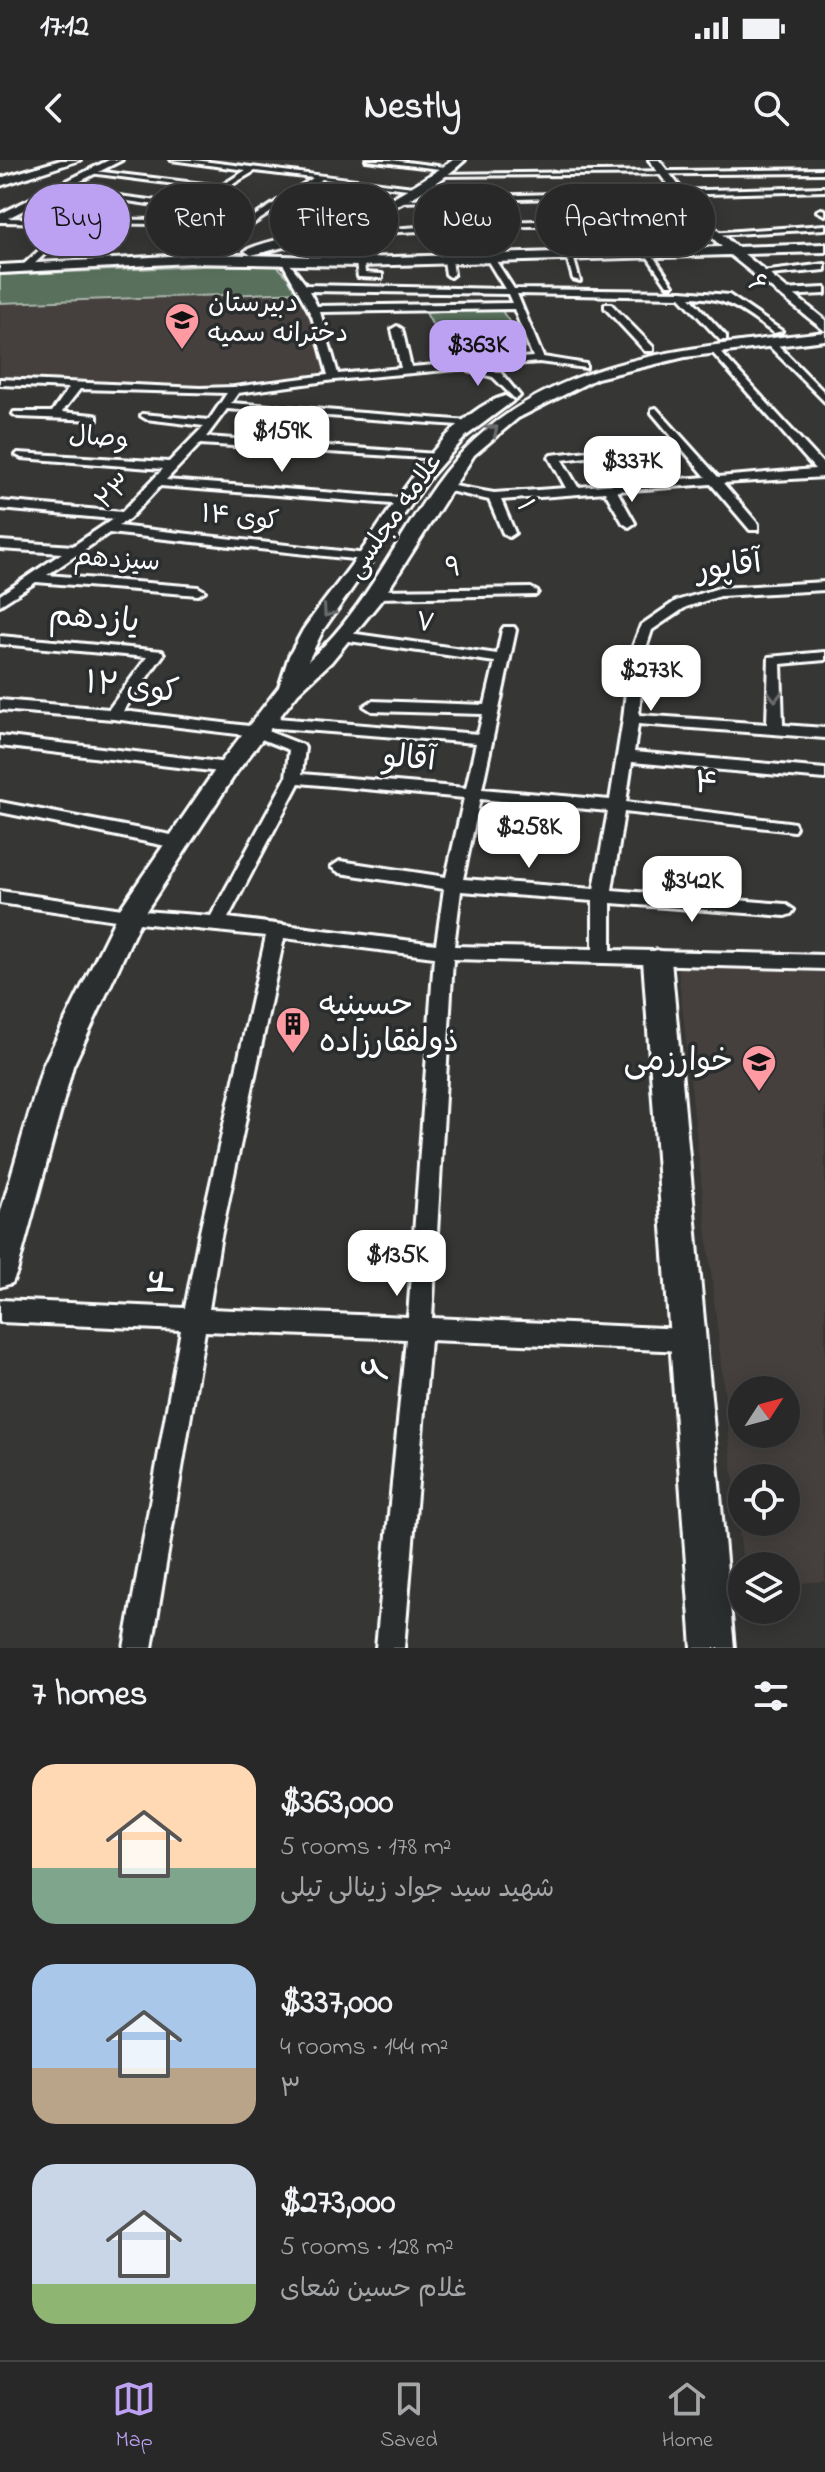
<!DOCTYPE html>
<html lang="en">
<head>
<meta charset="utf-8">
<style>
  body { margin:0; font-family:"Indie Flower","Playpen Sans Arabic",sans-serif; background:#303030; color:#f1f3f6; height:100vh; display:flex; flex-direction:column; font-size:30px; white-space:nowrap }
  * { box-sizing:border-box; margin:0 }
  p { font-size:26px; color:#a5a6a8 }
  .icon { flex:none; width:44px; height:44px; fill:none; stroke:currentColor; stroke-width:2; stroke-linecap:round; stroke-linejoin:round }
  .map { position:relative; height:1488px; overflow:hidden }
  .side { display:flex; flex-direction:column; background:#282828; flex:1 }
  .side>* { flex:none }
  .banner { position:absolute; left:24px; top:24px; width:778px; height:72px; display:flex; gap:16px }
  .needle { width:52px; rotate:54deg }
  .tools { position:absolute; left:728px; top:1216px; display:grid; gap:16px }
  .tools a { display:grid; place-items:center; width:72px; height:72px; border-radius:50%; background:#282828; box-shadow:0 4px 20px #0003,0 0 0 2px #444445; font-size:40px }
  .price { position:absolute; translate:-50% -68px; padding:0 18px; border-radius:16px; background:#fff; color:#222; font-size:26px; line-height:52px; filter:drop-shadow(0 2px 4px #0008) }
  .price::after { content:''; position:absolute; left:50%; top:48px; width:24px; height:18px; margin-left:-12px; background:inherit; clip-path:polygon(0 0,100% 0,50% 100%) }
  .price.current { background:#bca0f2; color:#111 }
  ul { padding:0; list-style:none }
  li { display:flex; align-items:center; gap:24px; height:200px; padding:0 32px }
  li span { display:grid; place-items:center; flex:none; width:224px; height:160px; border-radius:24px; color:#555 }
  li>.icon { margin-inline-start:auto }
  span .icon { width:96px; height:96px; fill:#fffc; stroke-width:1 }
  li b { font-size:34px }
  h2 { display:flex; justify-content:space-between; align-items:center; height:96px; padding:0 32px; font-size:34px }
  .pill { padding:0 28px; border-radius:36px; background:#282828; box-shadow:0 4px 20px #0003,0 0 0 2px #444445; font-size:28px; line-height:72px }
  .pill.current { background:#bca0f2; color:#111 }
  .status { display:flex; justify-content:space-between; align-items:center; height:56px; padding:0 40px; background:#282828; direction:ltr }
  .status svg { height:22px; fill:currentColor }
  header { display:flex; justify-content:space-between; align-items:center; height:104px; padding:0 32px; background:#282828; font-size:36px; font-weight:800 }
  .tab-bar { display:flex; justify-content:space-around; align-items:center; height:112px; border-top:2px solid #444445; background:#282828; font-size:22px; color:#a5a6a8 }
  .tab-bar a { display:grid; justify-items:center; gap:4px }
  .tab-bar .current { color:#bca0f2 }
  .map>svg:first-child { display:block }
  .built { fill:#45403d; fill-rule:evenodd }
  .green { fill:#596f5b; stroke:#acb7ad; stroke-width:2 }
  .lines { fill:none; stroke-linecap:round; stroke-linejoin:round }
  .street-casing { stroke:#fff; stroke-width:6 }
  .secondary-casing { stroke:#fff; stroke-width:6 }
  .primary-casing { stroke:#fff; stroke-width:6 }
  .street { fill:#2a2d2e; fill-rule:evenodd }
  .secondary { fill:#2a2d2e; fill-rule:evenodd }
  .primary { fill:#2a2d2e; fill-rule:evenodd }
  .oneway { stroke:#6a6c6d }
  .labels { text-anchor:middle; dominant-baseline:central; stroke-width:7; stroke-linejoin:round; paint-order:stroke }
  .far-street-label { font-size:26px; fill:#fff; stroke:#2a2d2e }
  .far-poi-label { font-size:26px; fill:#fff; stroke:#2a2d2e; text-anchor:start }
  .street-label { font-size:32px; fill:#fff; stroke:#2a2d2e }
  .poi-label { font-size:32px; fill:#fff; stroke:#2a2d2e; text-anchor:start }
  .near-street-label { font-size:38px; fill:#fff; stroke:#2a2d2e }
</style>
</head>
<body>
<div class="status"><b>17:12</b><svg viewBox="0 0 49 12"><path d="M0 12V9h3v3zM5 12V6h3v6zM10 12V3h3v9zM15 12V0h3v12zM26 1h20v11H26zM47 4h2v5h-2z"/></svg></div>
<header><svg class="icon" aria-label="back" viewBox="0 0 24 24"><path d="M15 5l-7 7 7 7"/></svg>Nestly<svg class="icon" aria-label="search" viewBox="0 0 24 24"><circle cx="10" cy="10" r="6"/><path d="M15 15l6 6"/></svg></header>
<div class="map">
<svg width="825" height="1488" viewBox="0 0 825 1488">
  <rect width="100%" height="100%" fill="#363635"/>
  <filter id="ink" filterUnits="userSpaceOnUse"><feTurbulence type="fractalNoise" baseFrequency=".0125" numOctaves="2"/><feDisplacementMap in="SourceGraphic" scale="16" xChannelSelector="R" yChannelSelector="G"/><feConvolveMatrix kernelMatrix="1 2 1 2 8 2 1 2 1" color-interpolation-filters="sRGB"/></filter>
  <g filter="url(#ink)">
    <g class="built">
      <polygon points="303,132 327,212 191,227 0,218 0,143"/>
      <path d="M 678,807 L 825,809 L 825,1421 L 786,1424 L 786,1406 L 743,1406 ZM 742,1230 L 786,1230 L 786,1274 L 742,1274 ZM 742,1318 L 786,1318 L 786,1362 L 742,1362 Z"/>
    </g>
    <g class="green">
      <polygon points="204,106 277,106 303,132 0,143 0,115"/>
      <polygon points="500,148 527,188 448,194 426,153"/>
    </g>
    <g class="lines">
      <g class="street-casing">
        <g id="street">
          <polygon points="171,0 194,0 421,28 417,30 322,19 193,103 190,98 313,18 255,11 189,50 53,30 57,28 188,45 214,29 90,13 94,11 221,26 246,10"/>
          <polygon points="366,0 391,0 452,8 448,10"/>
          <polygon points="825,9 825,13 432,16 436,14"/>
          <path d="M 475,25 L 479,27 L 480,36 L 825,27 L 825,31 L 481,40 L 484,62 L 703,58 L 700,62 L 485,67 L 494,98 L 514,129 L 682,131 L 729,135 L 782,171 L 774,173 C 741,151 731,138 690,137 L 726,176 L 726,180 L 720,180 L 680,137 L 517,134 L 543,197 L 586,204 L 586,208 L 539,202 L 479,207 L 501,213 L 520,236 L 515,239 L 493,217 L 469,211 L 468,208 L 334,220 L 238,233 L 231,243 L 469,261 L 475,264 L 473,266 L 227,249 L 206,277 L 436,294 L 442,297 L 440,299 L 200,284 L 166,320 L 401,338 L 407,342 L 405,345 L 160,326 L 129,359 L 118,366 L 367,394 L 372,395 L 372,401 L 109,373 L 47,415 L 198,427 L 205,431 L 198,435 L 36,422 L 0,445 L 0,435 L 62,393 L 0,389 L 0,381 L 73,386 L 113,359 L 0,349 L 0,341 L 122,352 L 163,309 L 22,298 L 16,295 L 18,293 L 169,302 L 204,266 L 146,259 L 141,256 L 142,254 L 209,260 L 227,233 L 80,229 L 62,252 L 93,255 L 97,256 L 97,260 L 18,257 L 13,254 L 14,252 L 52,252 L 69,228 L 0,225 L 0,219 L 200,228 L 234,227 L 328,215 L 312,156 L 281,100 L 287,100 L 306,125 L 505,129 L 486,98 L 477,68 L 324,76 L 320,74 L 476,63 L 473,40 L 397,42 L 393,40 L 472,36 L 471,27 ZM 309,131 L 508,134 L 512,143 L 317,146 ZM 514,149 L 533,197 L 411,207 L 402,169 L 397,166 L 392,169 L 401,208 L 338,214 L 320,152 Z"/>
          <polygon points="821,49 825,50 825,55 817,51"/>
          <polygon points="0,58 158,60 162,62 158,64 0,62"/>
          <polygon points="825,65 825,69 714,75 710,73"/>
          <polygon points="47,83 54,85 28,110 22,110 22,106"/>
          <polygon points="643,90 649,90 673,125 667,125"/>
          <polygon points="566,94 573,96 580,121 573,119"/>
          <polygon points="448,97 452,100 454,114 450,117 446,114 444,100"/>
          <polygon points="360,99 364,102 365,113 382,114 382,118 358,117 356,102"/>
          <polygon points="825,104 825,110 757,116 753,113"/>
          <polygon points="825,128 825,134 781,136 776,133 781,130"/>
          <polygon points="605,144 611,144 653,187 653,191 645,191 605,148"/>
          <polygon points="766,179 772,179 825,233 825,242 766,183"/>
          <polygon points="715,186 825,306 825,317 723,323 758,364 758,370 750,370 711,324 617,331 635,363 629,367 623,363 605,332 501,340 515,373 509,377 503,373 489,340 436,328 442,324 494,333 566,328 549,297 551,295 598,290 604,293 602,295 562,300 578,327 706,317 652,253 652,249 656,248 718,317 815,309 711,191 711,187"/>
          <path d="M 825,422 L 825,430 L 720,436 L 686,447 L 652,470 L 644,494 L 639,555 L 767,564 L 769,497 L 825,492 L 825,500 L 781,504 L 783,565 L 825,568 L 825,578 L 638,564 L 634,592 L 825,609 L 825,619 L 632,602 L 626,642 L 788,662 L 794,663 L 796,667 L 794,671 L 624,652 L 612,730 L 785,744 L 794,750 L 791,754 L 785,756 L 611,743 L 611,790 L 825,795 L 825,809 L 453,799 L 432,1158 L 686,1169 L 695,1172 L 698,1180 L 695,1188 L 686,1191 L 430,1180 L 404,1488 L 376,1488 L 406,1179 L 205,1171 L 152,1488 L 124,1488 L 181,1170 L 0,1162 L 0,1140 L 185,1148 L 198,1081 L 266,776 L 129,762 L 0,743 L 0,731 L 129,750 L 211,756 L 286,618 L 289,590 L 254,576 L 113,559 L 0,550 L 0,540 L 109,549 L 147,497 L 0,484 L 0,476 L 162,491 L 164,494 L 123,551 L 257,567 L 303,585 L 305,588 L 302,614 L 466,628 L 476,583 L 264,567 L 256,562 L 264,557 L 478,574 L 483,554 L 372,551 L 364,546 L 372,541 L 485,545 L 495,502 L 342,480 L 335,476 L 342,472 L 497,494 L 502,470 L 504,467 L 514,467 L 516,470 L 482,629 L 610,640 L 623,559 L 630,494 L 641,465 L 676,441 L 719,428 ZM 299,623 L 464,638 L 446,717 L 340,701 L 331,707 L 340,713 L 444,729 L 436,784 L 228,758 ZM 480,639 L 608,651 L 594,729 L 463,719 ZM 461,731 L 593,741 L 593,789 L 454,786 ZM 284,778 L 434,797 L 408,1157 L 209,1149 L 220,1081 Z"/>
          <polygon points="531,428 538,432 536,435 376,438 369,434 376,430"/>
          <polygon points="0,576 228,603 236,608 228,613 0,586"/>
          <polygon points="0,642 176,676 185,682 176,688 0,652"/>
        </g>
      </g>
      <g class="secondary-casing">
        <g id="secondary">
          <polygon points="109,0 122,0 0,62 0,54"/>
          <path d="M 453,0 L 465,0 C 413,49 320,80 251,95 L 245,91 C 256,83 309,73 327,67 C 372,51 414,27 453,0 Z"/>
          <polygon points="649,0 659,0 704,58 736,87 825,84 825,92 744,94 825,160 825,171 730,95 360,106 189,103 0,113 0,105 208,94 360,98 722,87 696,62"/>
          <path d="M 825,172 L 825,180 L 685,197 L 597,218 L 518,258 L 474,295 L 383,438 L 331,502 L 298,533 L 236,613 L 142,757 L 73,906 L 17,1112 L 12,1123 L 0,1127 L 0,1054 L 43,906 L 120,749 L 220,603 L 279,527 L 289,496 L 303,470 C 321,444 340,421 358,396 C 392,349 446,253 505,236 L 513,241 L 466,276 L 431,316 L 323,470 L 308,501 C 363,453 394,383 436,324 C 527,196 682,189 825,172 Z"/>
          <polygon points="657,790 667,793 671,800 734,1488 692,1488 643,800 647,793"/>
        </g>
      </g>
      <g class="primary-casing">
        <polygon id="primary" points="61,0 80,0 0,26 0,18"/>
      </g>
      <use href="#street" class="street"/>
      <use href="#secondary" class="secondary"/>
      <use href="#primary" class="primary"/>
    </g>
    <defs><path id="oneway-chevron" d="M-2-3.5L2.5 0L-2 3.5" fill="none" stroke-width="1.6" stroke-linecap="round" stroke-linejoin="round" transform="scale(2)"/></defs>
    <g class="oneway">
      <use href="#oneway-chevron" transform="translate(493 270) rotate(-40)"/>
      <use href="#oneway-chevron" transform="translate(328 452) rotate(125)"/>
      <use href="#oneway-chevron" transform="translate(775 536) rotate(89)"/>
    </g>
  </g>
  <defs>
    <g id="school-pin" transform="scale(1.8)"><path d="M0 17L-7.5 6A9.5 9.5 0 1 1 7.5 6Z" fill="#ff9aa2" stroke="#2a2d2e"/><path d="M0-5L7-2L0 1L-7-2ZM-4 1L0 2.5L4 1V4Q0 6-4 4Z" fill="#111"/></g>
    <g id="building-pin" transform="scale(1.8)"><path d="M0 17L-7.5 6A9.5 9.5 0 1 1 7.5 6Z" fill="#ff9aa2" stroke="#2a2d2e"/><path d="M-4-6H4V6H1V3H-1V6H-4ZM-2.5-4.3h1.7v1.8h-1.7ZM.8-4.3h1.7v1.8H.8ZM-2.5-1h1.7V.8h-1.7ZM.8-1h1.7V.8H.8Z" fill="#111"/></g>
  </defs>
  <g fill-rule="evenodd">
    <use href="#school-pin" x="182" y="160"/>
    <use href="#building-pin" x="293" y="864"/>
    <use href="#school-pin" x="759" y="902"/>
  </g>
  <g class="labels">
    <g class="far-street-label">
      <text transform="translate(757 125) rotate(32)">۶</text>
      <text transform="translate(99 279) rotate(4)">وصال</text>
      <text transform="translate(115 333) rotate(-41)">۲۳</text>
      <text transform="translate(524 346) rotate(68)">۱</text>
      <text transform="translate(396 356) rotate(-55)">علامه مجلسی</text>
      <text transform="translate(240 359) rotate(6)">کوی ۱۴</text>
      <text transform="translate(117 401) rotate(4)">سیزدهم</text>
      <text transform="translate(453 409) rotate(-1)">۹</text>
      <text transform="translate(425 464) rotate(8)">۷</text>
    </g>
    <g class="far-poi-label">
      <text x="208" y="145">دبیرستان<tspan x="208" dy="30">دخترانه سمیه</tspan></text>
    </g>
    <g class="street-label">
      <text transform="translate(729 408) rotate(-8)">آقاپور</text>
      <text transform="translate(94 460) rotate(5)">یازدهم</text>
      <text transform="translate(132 529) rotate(6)">کوی ۱۲</text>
      <text transform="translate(409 600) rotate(5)">آقالو</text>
      <text transform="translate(706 625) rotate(7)">۴</text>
    </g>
    <g class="poi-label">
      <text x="319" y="846">حسینیه<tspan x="319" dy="37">ذولفقارزاده</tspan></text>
      <text x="733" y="902" text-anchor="end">خوارزمی</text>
    </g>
    <g class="near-street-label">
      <text transform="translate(165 1123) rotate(-80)">۴</text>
      <text transform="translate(379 1209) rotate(-85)">۶</text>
    </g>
  </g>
</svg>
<div class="tools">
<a><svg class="needle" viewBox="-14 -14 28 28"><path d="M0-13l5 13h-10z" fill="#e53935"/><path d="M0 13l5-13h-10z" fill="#a5a6a8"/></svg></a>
<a><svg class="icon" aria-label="locate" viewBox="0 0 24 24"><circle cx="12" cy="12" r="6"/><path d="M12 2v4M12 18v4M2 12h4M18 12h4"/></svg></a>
<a><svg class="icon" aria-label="layers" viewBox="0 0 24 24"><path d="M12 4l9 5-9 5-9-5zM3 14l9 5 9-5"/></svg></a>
</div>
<b class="price current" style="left:478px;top:228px">$363K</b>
<b class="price" style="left:282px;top:314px">$159K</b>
<b class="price" style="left:632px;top:344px">$337K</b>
<b class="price" style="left:651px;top:553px">$273K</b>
<b class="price" style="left:529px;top:710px">$258K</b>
<b class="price" style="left:692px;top:764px">$342K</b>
<b class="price" style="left:397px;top:1138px">$135K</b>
<div class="banner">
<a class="pill current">Buy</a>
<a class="pill">Rent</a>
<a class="pill">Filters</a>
<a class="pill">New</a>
<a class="pill">Apartment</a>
</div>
</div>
<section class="side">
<h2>7 homes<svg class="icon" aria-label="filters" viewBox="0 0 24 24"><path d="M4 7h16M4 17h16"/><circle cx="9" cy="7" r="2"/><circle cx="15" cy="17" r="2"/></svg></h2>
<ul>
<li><span style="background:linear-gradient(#ffd9b3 65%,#7fa58c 0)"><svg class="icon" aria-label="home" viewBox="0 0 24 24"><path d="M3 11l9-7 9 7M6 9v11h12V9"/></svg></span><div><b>$363,000</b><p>5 rooms · 178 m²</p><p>شهید سید جواد زینالی تیلی</p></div></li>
<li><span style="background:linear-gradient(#a9c7e8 65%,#b9a48a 0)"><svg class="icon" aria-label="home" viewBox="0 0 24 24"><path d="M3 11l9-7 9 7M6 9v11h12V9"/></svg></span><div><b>$337,000</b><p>4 rooms · 144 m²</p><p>۳</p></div></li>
<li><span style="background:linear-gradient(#c9d6e8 75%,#8fb573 0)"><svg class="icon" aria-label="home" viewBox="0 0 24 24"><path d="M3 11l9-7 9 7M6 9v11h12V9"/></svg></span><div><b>$273,000</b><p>5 rooms · 128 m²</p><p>غلام حسین شعای</p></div></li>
</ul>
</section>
<nav class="tab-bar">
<a class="current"><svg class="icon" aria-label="map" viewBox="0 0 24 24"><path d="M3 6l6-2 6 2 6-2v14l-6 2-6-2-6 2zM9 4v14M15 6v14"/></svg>Map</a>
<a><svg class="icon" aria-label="saved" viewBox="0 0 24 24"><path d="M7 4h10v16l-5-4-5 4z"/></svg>Saved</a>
<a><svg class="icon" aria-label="home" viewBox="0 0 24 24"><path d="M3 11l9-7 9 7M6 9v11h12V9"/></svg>Home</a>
</nav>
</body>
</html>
